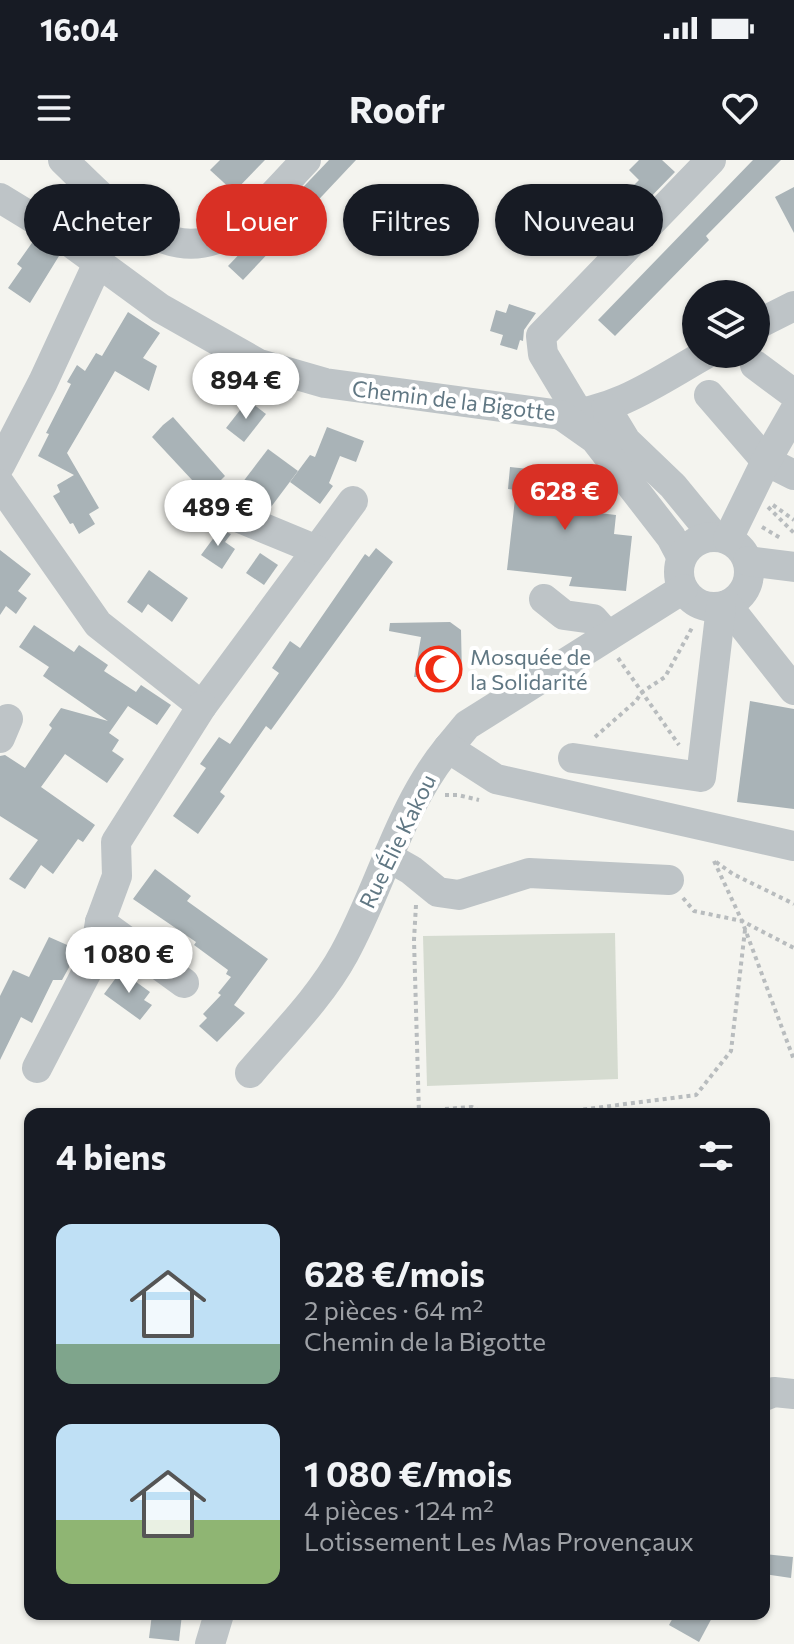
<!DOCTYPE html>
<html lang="fr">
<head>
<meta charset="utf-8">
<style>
  body { margin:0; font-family:Commissioner,sans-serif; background:#242831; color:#f1f3f6; height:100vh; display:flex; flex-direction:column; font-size:30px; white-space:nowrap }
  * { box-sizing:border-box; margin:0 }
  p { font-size:26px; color:#9ea1a6 }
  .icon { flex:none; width:44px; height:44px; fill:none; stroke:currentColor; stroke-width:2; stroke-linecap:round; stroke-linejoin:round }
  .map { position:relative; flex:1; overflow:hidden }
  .sheet { position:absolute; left:24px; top:948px; width:746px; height:512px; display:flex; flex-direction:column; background:#171b24; border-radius:16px; box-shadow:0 2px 6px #0004 }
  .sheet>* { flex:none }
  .top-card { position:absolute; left:24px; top:24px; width:746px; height:72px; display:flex; gap:16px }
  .tools { position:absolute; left:682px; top:120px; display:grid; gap:16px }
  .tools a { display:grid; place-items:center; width:88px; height:88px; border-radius:50%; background:#171b24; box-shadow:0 2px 6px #0004; font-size:40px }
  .price { position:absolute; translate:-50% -68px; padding:0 18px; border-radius:28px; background:#fff; color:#222; font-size:26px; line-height:52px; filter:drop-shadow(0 2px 4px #0008) }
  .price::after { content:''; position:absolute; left:50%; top:48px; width:24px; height:18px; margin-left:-12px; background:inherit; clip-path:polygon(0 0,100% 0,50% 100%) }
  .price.selected { background:#d93025; color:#fff }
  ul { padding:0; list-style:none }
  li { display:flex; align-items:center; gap:24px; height:200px; padding:0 32px }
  li span { display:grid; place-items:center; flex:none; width:224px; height:160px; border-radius:16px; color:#555 }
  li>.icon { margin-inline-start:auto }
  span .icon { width:96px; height:96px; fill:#fffc; stroke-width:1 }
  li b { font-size:34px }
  h2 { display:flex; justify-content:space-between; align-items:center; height:96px; padding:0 32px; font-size:34px }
  .chip { padding:0 28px; border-radius:36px; background:#171b24; box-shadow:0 2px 6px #0004; font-size:28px; line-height:72px }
  .chip.selected { background:#d93025; color:#fff }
  .status { display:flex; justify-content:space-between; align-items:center; height:56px; padding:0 40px; background:#171b24; direction:ltr }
  .status svg { height:22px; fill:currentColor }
  header { display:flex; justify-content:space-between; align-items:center; height:104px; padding:0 32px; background:#171b24; font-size:36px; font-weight:700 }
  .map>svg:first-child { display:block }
  .green { fill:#d5dbd0 }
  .building { fill:#a9b3b7 }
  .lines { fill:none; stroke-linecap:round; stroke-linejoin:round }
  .path { stroke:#b8bcbe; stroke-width:4; stroke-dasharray:4 4; stroke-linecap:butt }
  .minor { stroke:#bec4c7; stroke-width:30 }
  .labels { text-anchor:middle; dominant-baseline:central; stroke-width:8; stroke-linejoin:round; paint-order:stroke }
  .street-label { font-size:22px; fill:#607783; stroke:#fff }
  .poi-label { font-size:22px; fill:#607783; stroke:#fff; text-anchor:start }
</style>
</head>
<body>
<div class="status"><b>16:04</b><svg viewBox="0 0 49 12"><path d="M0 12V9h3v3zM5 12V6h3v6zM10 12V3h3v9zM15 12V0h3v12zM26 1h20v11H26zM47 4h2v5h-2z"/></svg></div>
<header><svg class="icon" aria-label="menu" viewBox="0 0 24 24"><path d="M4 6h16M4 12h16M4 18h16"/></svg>Roofr<svg class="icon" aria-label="heart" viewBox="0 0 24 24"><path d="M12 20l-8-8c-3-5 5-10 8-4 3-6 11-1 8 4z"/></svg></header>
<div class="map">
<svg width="794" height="1484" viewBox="0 0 794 1484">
  <rect width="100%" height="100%" fill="#f4f4ef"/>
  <polygon class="green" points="615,773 618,919 427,926 423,776"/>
  <g class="building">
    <polygon points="220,0 265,0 234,32 210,10"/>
    <polygon points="329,0 356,0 243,120 228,106"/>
    <polygon points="639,0 662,0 675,12 605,84 603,82 596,90 583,77 590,70 579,59 594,43 610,59 637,32 632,27 639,20 629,10"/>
    <polygon points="753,0 781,0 706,76 709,80 615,176 598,160"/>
    <polygon points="794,27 794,73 775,37"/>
    <polygon points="34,80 59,96 30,143 8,128 22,108 17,104"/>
    <polygon points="509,144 536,153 524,170 523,181 520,180 517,190 500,185 503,175 490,171 496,150 506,153"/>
    <polygon points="128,152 160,173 143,198 157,206 149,231 115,211 67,293 99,348 89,354 95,364 79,374 73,363 70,364 53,336 60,332 57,325 74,315 38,296 49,274 46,273 71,224 67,222 77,205 85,211 96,193 102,196"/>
    <polygon points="248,240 266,254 244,282 226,268"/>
    <polygon points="173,257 225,316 206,335 152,277 163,265"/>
    <polygon points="327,267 364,281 356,302 340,296 329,323 333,326 320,344 290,322 310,295 315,297"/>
    <polygon points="268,289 298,311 271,347 239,327"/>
    <polygon points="510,307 584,315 582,334 601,336 599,353 616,355 614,374 632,376 626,431 569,426 572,417 507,410 516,330 508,329"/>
    <polygon points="211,365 231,374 225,382 235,389 222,409 201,395 215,376 207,370"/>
    <polygon points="376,388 393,402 271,570 266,566 220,632 225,636 198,674 173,656 206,608 200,604 219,577 230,584 279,513 272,508 290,481 300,488 365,394 369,397"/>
    <polygon points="0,390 31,414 18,431 27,438 16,454 6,446 0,455"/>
    <polygon points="260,393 278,405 264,425 246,413"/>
    <polygon points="149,410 188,438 172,462 148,444 142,453 127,442"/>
    <polygon points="450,462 461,470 462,516 414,517 421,477 389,471 390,463"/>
    <polygon points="34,465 74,492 79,485 108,505 104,511 136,532 141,525 171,545 157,565 128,546 109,573 119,580 112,591 124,599 107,623 65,594 41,627 95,665 83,682 78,679 53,714 41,705 25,729 9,719 38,680 0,656 0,596 5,595 25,608 52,568 49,565 61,548 108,561 43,516 49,507 19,487"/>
    <polygon points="750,541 794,549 794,649 737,642"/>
    <polygon points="155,709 191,736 187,741 268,799 234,845 245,853 217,882 199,866 207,858 203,854 221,835 218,833 231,817 226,814 228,810 194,785 196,782 133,739"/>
    <polygon points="49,777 74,788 68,800 72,802 62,820 53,820 32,863 21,857 0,900 0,836 13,810 29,817"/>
    <polygon points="121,811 150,832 144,840 152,845 140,860 104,834"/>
    <polygon points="764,1394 793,1397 791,1418 764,1414"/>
    <polygon points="152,1454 182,1454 179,1481 149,1478"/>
    <polygon points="675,1454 714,1454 699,1482 669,1465"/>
  </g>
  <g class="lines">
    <g class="path">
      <polyline points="773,345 794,360"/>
      <polyline points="768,347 794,373"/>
      <polyline points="762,367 782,379"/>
      <polyline points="618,498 679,585"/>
      <polyline points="595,577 636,541 642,532 665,517 693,466"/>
      <polyline points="445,635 458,635 479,640"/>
      <polyline points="714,701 742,761 794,900"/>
      <polyline points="716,702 733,714 794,744"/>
      <polyline points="683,738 694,751 742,761 794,788"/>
      <polyline points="416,745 414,780 419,954"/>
      <polyline points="445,949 472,947 484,954"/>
      <polyline points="569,954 571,951 696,935 731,891 745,770"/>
    </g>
    <g class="minor">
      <path d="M 63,0 C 115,50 177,123 250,58 C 270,40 288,19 306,0"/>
      <path d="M 0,38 L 59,74 L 160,148 L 259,204 L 325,223 L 561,255 C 615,253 660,220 706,194"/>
      <polyline points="756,165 794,146"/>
      <polyline points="755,205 794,234"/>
      <polyline points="709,235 766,301 794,315"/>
      <polyline points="606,248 626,281 673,326 714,376"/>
      <polyline points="579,254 543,194 541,176 711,0"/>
      <polyline points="561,255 595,279 671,377 681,396"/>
      <polyline points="0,305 43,222 98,103"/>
      <polyline points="0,324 98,464 202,546 353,341"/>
      <polyline points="220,350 317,390"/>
      <circle cx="714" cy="412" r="35"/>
      <polyline points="728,379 766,301 794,252"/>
      <polyline points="748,401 794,407"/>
      <polyline points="544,439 564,455 593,459 608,476"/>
      <polyline points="727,445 794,530"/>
      <polyline points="0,578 8,559"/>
      <polyline points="448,588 467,565 683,429"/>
      <polyline points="573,598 701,617 721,447"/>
      <polyline points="388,697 411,710 438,732 459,735 529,713 669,720"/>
      <polyline points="100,762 184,823"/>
      <polyline points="37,908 94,798 100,762 117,716 116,682 202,546"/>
      <path d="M 250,913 C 282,875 320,838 344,794 C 381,727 399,648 448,588 L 496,619 L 794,686"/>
      <polyline points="764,1236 774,1232 794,1234"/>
      <polyline points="210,1484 219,1454"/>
    </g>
  </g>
  <defs>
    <g id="mosque-ring" transform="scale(2.3)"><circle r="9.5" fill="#fff" stroke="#f02c13" stroke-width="1.5"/><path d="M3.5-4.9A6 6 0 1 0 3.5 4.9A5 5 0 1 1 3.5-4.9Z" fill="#f02c13"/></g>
  </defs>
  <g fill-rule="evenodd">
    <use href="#mosque-ring" x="439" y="509"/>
  </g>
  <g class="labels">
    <g class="street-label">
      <text transform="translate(454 240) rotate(7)">Chemin de la Bigotte</text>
      <text transform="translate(397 681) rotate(-64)">Rue Élie Kakou</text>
    </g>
    <g class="poi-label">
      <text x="470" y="496">Mosquée de<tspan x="470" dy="25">la Solidarité</tspan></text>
    </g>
  </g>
</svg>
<div class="tools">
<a><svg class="icon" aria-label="layers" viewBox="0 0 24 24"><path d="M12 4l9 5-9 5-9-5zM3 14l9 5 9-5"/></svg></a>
</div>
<b class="price" style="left:246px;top:261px">894 €</b>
<b class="price selected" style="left:565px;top:372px">628 €</b>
<b class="price" style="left:218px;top:388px">489 €</b>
<b class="price" style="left:129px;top:835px">1 080 €</b>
<div class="top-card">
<a class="chip">Acheter</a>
<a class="chip selected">Louer</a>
<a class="chip">Filtres</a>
<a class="chip">Nouveau</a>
</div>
<section class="sheet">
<h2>4 biens<svg class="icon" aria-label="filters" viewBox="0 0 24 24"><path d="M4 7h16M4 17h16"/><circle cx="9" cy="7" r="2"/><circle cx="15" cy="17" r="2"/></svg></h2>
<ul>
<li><span style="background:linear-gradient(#bfe0f5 75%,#7fa58c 0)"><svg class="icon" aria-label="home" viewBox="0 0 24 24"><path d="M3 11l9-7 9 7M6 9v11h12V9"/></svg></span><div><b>628 €/mois</b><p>2 pièces · 64 m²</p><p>Chemin de la Bigotte</p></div></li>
<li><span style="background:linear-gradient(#bfe0f5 60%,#8fb573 0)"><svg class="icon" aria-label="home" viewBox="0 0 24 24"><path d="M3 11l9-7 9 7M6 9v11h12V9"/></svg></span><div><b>1 080 €/mois</b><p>4 pièces · 124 m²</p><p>Lotissement Les Mas Provençaux</p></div></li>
</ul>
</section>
</div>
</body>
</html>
